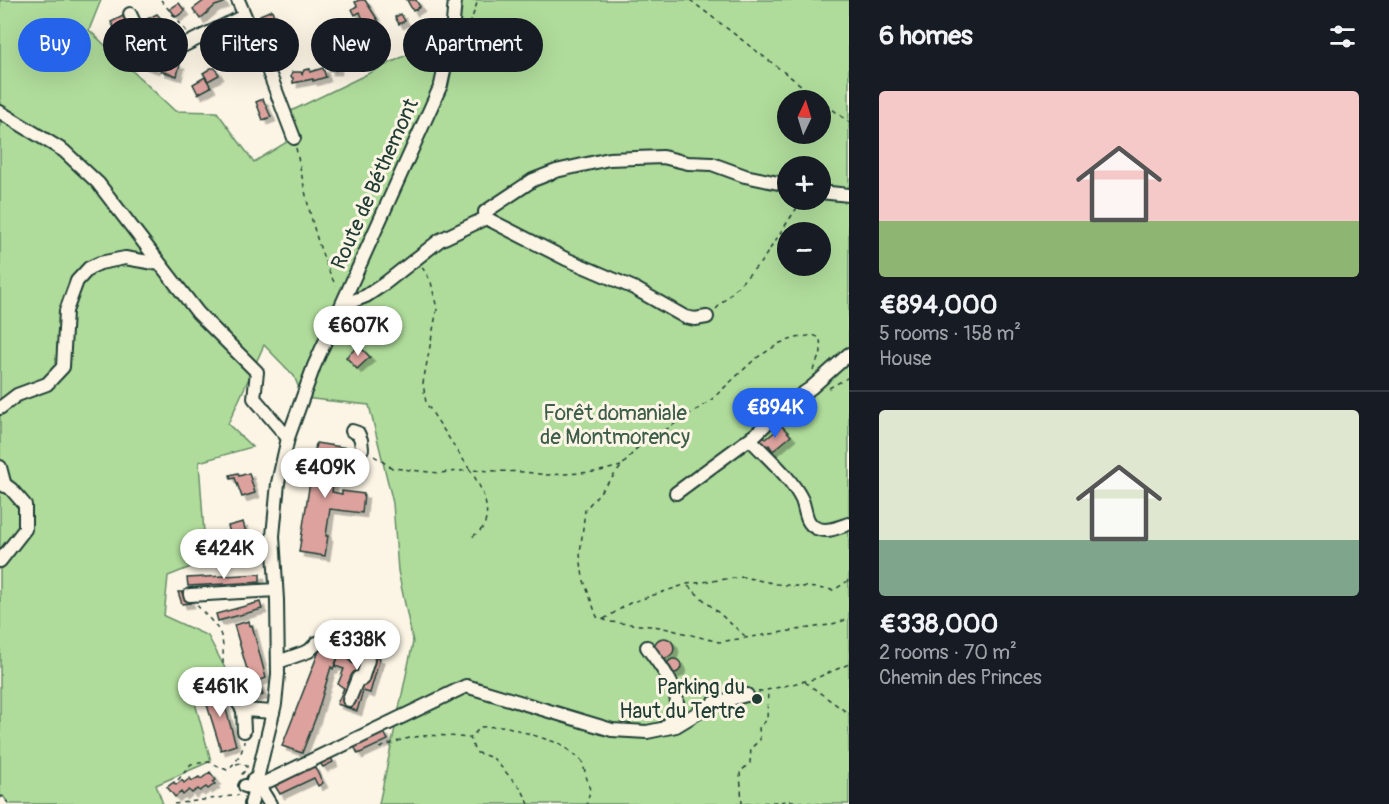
<!DOCTYPE html>
<html lang="en">
<head>
<meta charset="utf-8">
<style>
  body { margin:0; font-family:Pangolin,sans-serif; background:#20242c; color:#f1f3f6; height:100vh; display:flex; flex-direction:column; font-size:22px; white-space:nowrap }
  * { box-sizing:border-box; margin:0 }
  p { font-size:20px; color:#9ea1a6 }
  .icon { flex:none; width:33px; height:33px; fill:none; stroke:currentColor; stroke-width:2; stroke-linecap:round; stroke-linejoin:round }
  .map { position:relative; flex:1; overflow:hidden }
  .drawer { display:flex; flex-direction:column; background:#171b24; width:540px }
  .drawer>* { flex:none }
  .hud { position:absolute; left:18px; top:18px; width:570px; height:54px; display:flex; gap:12px }
  .needle { width:39px; rotate:4deg }
  .fabs { position:absolute; left:777px; top:90px; display:grid; gap:12px }
  .fabs a { display:grid; place-items:center; width:54px; height:54px; border-radius:50%; background:#171b24; box-shadow:0 6px 24px #0002; font-size:30px }
  .price { position:absolute; translate:-50% -51px; padding:0 14px; border-radius:21px; background:#fff; color:#222; font-size:20px; line-height:39px; filter:drop-shadow(0 2px 3px #0008) }
  .price::after { content:''; position:absolute; left:50%; top:36px; width:18px; height:14px; margin-left:-9px; background:inherit; clip-path:polygon(0 0,100% 0,50% 100%) }
  .price.current { background:#2563eb; color:#fff }
  ul { padding:0; list-style:none }
  li { display:grid; align-content:center; gap:12px; height:318px; padding:0 30px }
  li+li { border-top:2px solid #363941 }
  li span { display:grid; place-items:center; height:186px; border-radius:6px; color:#555 }
  li>.icon { margin-inline-start:auto }
  span .icon { width:108px; height:108px; fill:#fffc; stroke-width:1 }
  li b { font-size:26px }
  h2 { display:flex; justify-content:space-between; align-items:center; height:72px; padding:0 30px; font-size:26px }
  .pill { padding:0 21px; border-radius:27px; background:#171b24; box-shadow:0 6px 24px #0002; font-size:21px; line-height:54px }
  .pill.current { background:#2563eb; color:#fff }
  main { display:flex; flex:1; min-height:0 }
  .map>svg:first-child { display:block }
  .green { fill:#afdc9b; stroke:#678c68; stroke-width:1.5; fill-rule:evenodd }
  .building { fill:#dda29d; stroke:#1f3d34; stroke-width:1.5; filter:url(#shadow) }
  .lines { fill:none; stroke-linecap:round; stroke-linejoin:round }
  .minor-casing { stroke:#1f3d34; stroke-width:16 }
  .path { stroke:#1f3d34; stroke-width:1.5; stroke-dasharray:4.5 4.5; stroke-linecap:butt }
  .minor { stroke:#fcf5e5; stroke-width:12 }
  .poi-dot { fill:#1f3d34; stroke:#fcf5e5; stroke-width:2 }
  .labels { text-anchor:middle; dominant-baseline:central; stroke-width:6; stroke-linejoin:round; paint-order:stroke }
  .street-label { font-size:21px; fill:#1f3d34; stroke:#fcf5e5 }
  .park-label { font-size:21px; fill:#3c5d49; stroke:#fcf5e5 }
  .poi-label { font-size:21px; fill:#1f3d34; stroke:#fcf5e5; text-anchor:end }
</style>
</head>
<body>
<main>
<div class="map">
<svg width="849" height="804" viewBox="0 0 849 804">
  <defs>
    <filter id="shadow"><feDropShadow dx="4.5" dy="4.5" stdDeviation="0" flood-color="#0004"/></filter>
  </defs>
  <rect width="100%" height="100%" fill="#fcf5e5"/>
  <filter id="ink" filterUnits="userSpaceOnUse"><feTurbulence type="fractalNoise" baseFrequency=".0167" numOctaves="2"/><feDisplacementMap in="SourceGraphic" scale="12" xChannelSelector="R" yChannelSelector="G"/><feConvolveMatrix kernelMatrix="1 2 1 2 8 2 1 2 1" color-interpolation-filters="sRGB"/></filter>
  <g filter="url(#ink)">
    <path class="green" d="M 0,0 L 101,0 L 89,30 L 175,111 L 217,112 L 254,162 L 292,139 L 285,114 L 452,33 L 454,0 L 849,0 L 849,804 L 379,804 L 413,642 L 398,571 L 393,503 L 369,405 L 303,398 L 294,376 L 264,345 L 228,424 L 252,447 L 199,462 L 206,561 L 168,576 L 164,616 L 208,636 L 226,670 L 189,681 L 211,761 L 156,785 L 163,804 L 9,804 L 3,796 L 0,798 ZM 788,100 L 820,100 L 820,134 L 788,134 ZM 788,166 L 820,166 L 820,200 L 788,200 ZM 788,232 L 820,232 L 820,266 L 788,266 Z"/>
    <g class="building">
      <polygon points="205,0 223,0 224,3 215,6 200,19 193,9"/>
      <polygon points="359,0 365,0 379,22 366,27 360,12 355,15 352,9 357,6 355,2"/>
      <polygon points="407,0 416,0 420,7 413,11"/>
      <polygon points="179,3 185,11 176,17 170,9"/>
      <polygon points="272,10 278,27 266,31 260,15"/>
      <polygon points="157,14 165,23 154,29 150,23 143,27 141,22"/>
      <polygon points="401,14 405,21 399,24 395,17"/>
      <polygon points="123,16 132,32 120,38 111,22"/>
      <polygon points="167,26 170,31 172,29 176,35 163,44 156,32"/>
      <polygon points="135,36 142,51 132,57 124,43"/>
      <polygon points="240,43 244,53 229,57 229,60 224,50"/>
      <polygon points="144,56 158,59 155,69 142,65"/>
      <polygon points="164,60 180,64 177,76 161,71"/>
      <rect x="329" y="60" width="8" height="10"/>
      <polygon points="211,68 215,68 219,75 208,81 203,73"/>
      <polygon points="323,68 326,77 313,81 313,79 293,83 293,78 291,77 292,72 301,72 302,74 304,70 310,69 310,72"/>
      <polygon points="205,77 211,87 198,94 193,84"/>
      <polygon points="263,99 271,117 263,120 256,102"/>
      <polygon points="359,346 370,357 357,369 346,357"/>
      <polygon points="782,426 791,436 773,451 769,445 765,448 758,439 762,435 766,439"/>
      <polygon points="316,443 347,448 345,466 336,465 332,492 342,494 342,491 364,494 362,513 330,509 326,536 328,536 325,556 299,552"/>
      <polygon points="238,473 239,476 249,473 255,493 242,497 235,478 231,479 230,475"/>
      <polygon points="243,522 250,546 242,548 241,544 234,546 228,526"/>
      <polygon points="260,574 260,582 188,586 187,578"/>
      <polygon points="178,592 186,592 190,603 182,604"/>
      <polygon points="260,602 262,609 218,621 216,614"/>
      <polygon points="249,621 250,626 252,625 266,678 258,681 263,695 249,699 244,685 251,683 234,625"/>
      <circle cx="664" cy="648" r="10"/>
      <polygon points="348,638 368,640 374,645 374,656 380,658 370,693 363,691 357,711 337,704 344,688 338,684 344,669 335,666 340,652 343,653"/>
      <polygon points="321,646 340,652 333,669 331,667 316,717 302,753 282,746"/>
      <circle cx="674" cy="666" r="7"/>
      <polygon points="218,687 219,692 221,692 236,745 221,750 203,692"/>
      <polygon points="384,732 388,740 358,754 354,746"/>
      <polygon points="331,757 333,762 323,767 320,763"/>
      <polygon points="314,766 323,783 318,786 314,778 280,794 275,786"/>
      <polygon points="210,772 216,780 213,782 215,784 208,789 206,787 200,791 198,789 192,793 189,790 183,795 181,792 175,797 167,787 174,782 176,785 182,780 184,783 190,778 192,781 199,777 201,779"/>
    </g>
    <g class="lines">
      <g class="minor-casing">
        <g id="minor">
          <polyline points="238,0 268,70 294,138"/>
          <polyline points="130,14 145,46 168,53 244,16"/>
          <polyline points="0,112 64,151 98,183 198,313 257,372 254,398 288,438"/>
          <polyline points="820,192 849,195"/>
          <polyline points="343,305 366,296 384,284 440,240 486,218"/>
          <polyline points="707,317 695,319 685,317 634,288 566,259 486,218 485,212 533,180 556,171 609,159 663,157 688,163 712,164 745,176 788,185"/>
          <polyline points="0,408 17,395 47,384 63,367 66,311 77,281 89,268 100,263 125,258 160,264"/>
          <polyline points="352,431 358,433 361,440 362,449"/>
          <path d="M 750,439 C 768,458 790,476 802,500 C 806,510 805,523 816,528 C 827,533 839,527 848,524"/>
          <polyline points="0,467 5,486"/>
          <polyline points="0,481 11,489 25,505 25,529 0,561"/>
          <polyline points="676,493 756,434 786,405 811,388 849,354"/>
          <polyline points="190,595 276,590"/>
          <polyline points="353,646 357,644 366,647"/>
          <path d="M 647,647 C 663,670 695,705 664,728"/>
          <polyline points="278,662 309,651 317,643 334,638 353,646 356,657 368,660 362,679 358,678 349,700"/>
          <polyline points="233,695 243,710 273,712"/>
          <polyline points="243,710 244,731"/>
          <polyline points="253,780 256,781 270,804"/>
          <polyline points="245,786 254,788 466,686 612,730 647,732 676,726 714,703 747,695"/>
          <polyline points="251,804 275,704 278,674 277,600 273,536 278,483 288,438 314,366 441,85 452,33 455,0"/>
        </g>
      </g>
      <g class="path">
        <polyline points="161,0 187,32"/>
        <polyline points="690,0 849,122"/>
        <polyline points="465,32 469,27 478,0"/>
        <path d="M 296,148 C 306,195 314,243 336,286"/>
        <polyline points="422,267 431,282 437,309 423,383 426,403 470,470 525,472 547,475 596,472 621,466"/>
        <polyline points="716,309 762,261 802,200"/>
        <polyline points="813,370 821,352 820,338 813,335 796,338 780,343 755,359 710,401 636,449 585,510 580,554 583,578 597,617 610,622 660,627 719,642 829,625 849,619"/>
        <polyline points="829,388 849,377"/>
        <path d="M 374,456 L 392,468 L 439,473 L 470,470 C 480,484 493,510 483,527 C 481,531 476,534 472,537"/>
        <polyline points="688,586 745,636"/>
        <path d="M 197,605 C 204,614 213,621 219,631 C 228,649 218,669 228,687"/>
        <polyline points="604,619 630,603 687,584 743,577 777,584 834,590 849,580"/>
        <polyline points="805,682 849,714"/>
        <polyline points="758,692 814,679 849,664"/>
        <path d="M 380,748 C 414,733 433,734 469,738"/>
        <polyline points="236,764 241,763 247,766 247,769 240,776"/>
        <path d="M 178,780 L 191,764 L 209,762 L 227,770 C 236,763 243,753 244,741"/>
        <polyline points="0,798 2,796 9,804"/>
        <polyline points="174,804 239,795"/>
        <polyline points="529,804 522,790 493,758 475,752 470,738 481,727 505,726 561,744 582,761 590,790 587,804"/>
        <polyline points="742,804 740,772 750,763 751,748 760,740 759,727 767,720 768,690"/>
        <polyline points="745,804 791,801 819,804"/>
      </g>
      <use href="#minor" class="minor"/>
    </g>
  </g>
  <circle class="poi-dot" cx="757" cy="699" r="6"/>
  <g class="labels">
    <g class="street-label">
      <text transform="translate(375 184) rotate(-66)">Route de Béthemont</text>
    </g>
    <g class="park-label">
      <text x="615" y="413">Forêt domaniale<tspan x="615" dy="24">de Montmorency</tspan></text>
    </g>
    <g class="poi-label">
      <text x="745" y="687">Parking du<tspan x="745" dy="24">Haut du Tertre</tspan></text>
    </g>
  </g>
</svg>
<div class="fabs">
<a><svg class="needle" viewBox="-14 -14 28 28"><path d="M0-13l5 13h-10z" fill="#e53935"/><path d="M0 13l5-13h-10z" fill="#9ea1a6"/></svg></a>
<a>+</a>
<a>−</a>
</div>
<b class="price" style="left:358px;top:357px">€607K</b>
<b class="price current" style="left:775px;top:439px">€894K</b>
<b class="price" style="left:325px;top:499px">€409K</b>
<b class="price" style="left:224px;top:580px">€424K</b>
<b class="price" style="left:357px;top:671px">€338K</b>
<b class="price" style="left:220px;top:718px">€461K</b>
<div class="hud">
<a class="pill current">Buy</a>
<a class="pill">Rent</a>
<a class="pill">Filters</a>
<a class="pill">New</a>
<a class="pill">Apartment</a>
</div>
</div>
<section class="drawer">
<h2>6 homes<svg class="icon" aria-label="filters" viewBox="0 0 24 24"><path d="M4 7h16M4 17h16"/><circle cx="9" cy="7" r="2"/><circle cx="15" cy="17" r="2"/></svg></h2>
<ul>
<li><span style="background:linear-gradient(#f6c9c9 70%,#8fb573 0)"><svg class="icon" aria-label="home" viewBox="0 0 24 24"><path d="M3 11l9-7 9 7M6 9v11h12V9"/></svg></span><div><b>€894,000</b><p>5 rooms · 158 m²</p><p>House</p></div></li>
<li><span style="background:linear-gradient(#dfe7d0 70%,#7fa58c 0)"><svg class="icon" aria-label="home" viewBox="0 0 24 24"><path d="M3 11l9-7 9 7M6 9v11h12V9"/></svg></span><div><b>€338,000</b><p>2 rooms · 70 m²</p><p>Chemin des Princes</p></div></li>
</ul>
</section>
</main>
</body>
</html>
